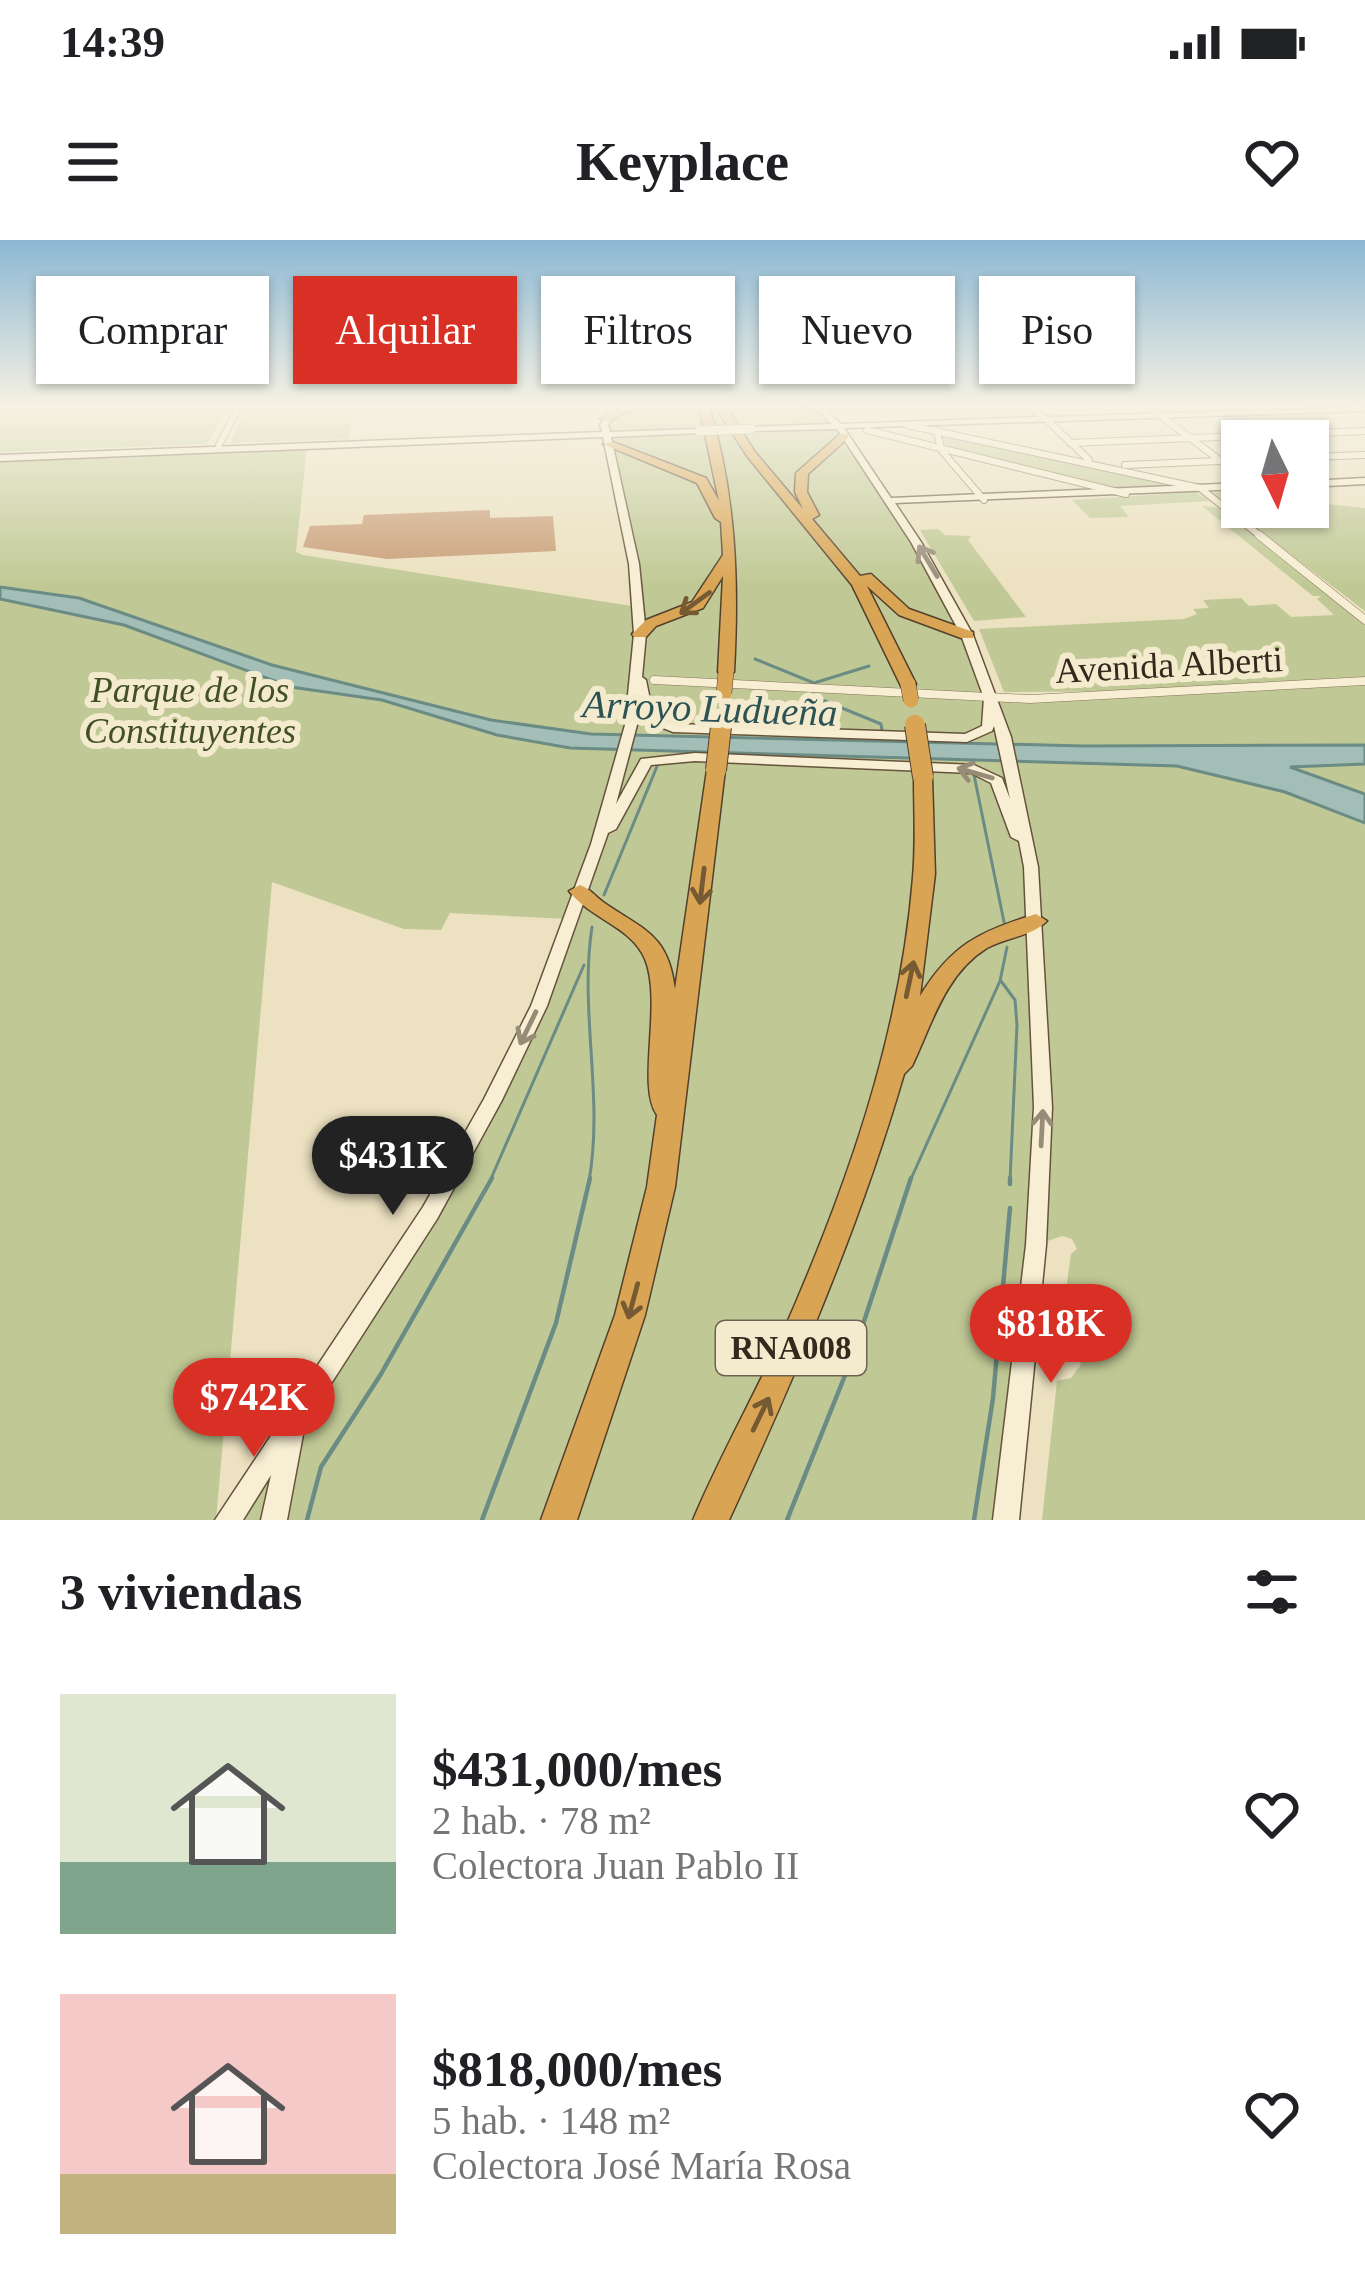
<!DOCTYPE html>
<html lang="es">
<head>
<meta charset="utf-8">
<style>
  body { margin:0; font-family:Georgia,serif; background:#f2f2f2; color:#202124; height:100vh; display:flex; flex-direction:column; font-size:45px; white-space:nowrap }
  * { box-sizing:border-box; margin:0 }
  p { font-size:39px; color:#757577 }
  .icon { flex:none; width:66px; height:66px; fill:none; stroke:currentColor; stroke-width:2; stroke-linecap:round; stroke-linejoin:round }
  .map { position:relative; height:1280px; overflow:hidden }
  .sheet { display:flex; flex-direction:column; background:#fff; flex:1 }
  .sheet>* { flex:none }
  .hud { position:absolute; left:36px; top:36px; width:1293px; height:108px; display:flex; gap:24px }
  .needle { width:78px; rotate:175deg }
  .fabs { position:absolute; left:1221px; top:180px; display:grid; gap:24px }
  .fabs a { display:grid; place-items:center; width:108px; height:108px; border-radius:0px; background:#fff; box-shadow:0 3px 9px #0004; font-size:60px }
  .price { position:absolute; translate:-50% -102px; padding:0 27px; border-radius:42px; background:#d93025; color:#fff; font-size:39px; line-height:78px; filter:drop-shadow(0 3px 6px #0008) }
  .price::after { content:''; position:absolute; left:50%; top:72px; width:36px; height:27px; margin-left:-18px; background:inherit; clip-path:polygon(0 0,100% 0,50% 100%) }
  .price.selected { background:#222; color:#fff }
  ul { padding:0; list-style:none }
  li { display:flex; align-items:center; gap:36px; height:300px; padding:0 60px }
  li span { display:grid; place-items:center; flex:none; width:336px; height:240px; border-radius:0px; color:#555 }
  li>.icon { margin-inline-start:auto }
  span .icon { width:144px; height:144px; fill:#fffc; stroke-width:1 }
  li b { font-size:51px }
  h2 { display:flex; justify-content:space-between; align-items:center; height:144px; padding:0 60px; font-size:51px }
  .tag { padding:0 42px; border-radius:0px; background:#fff; box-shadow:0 3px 9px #0004; font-size:42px; line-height:108px }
  .tag.selected { background:#d93025; color:#fff }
  .status { display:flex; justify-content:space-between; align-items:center; height:84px; padding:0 60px; background:#fff; direction:ltr }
  .status svg { height:33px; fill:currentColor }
  header { display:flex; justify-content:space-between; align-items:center; height:156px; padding:0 60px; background:#fff; font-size:54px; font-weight:700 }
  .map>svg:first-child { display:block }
  .green { fill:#c0c995 }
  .water { fill:#a3beb7; stroke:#6b8b85; stroke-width:3 }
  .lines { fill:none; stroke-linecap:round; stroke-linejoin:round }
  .stream-far1 { stroke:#6b8b85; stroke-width:3 }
  .stream { stroke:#6b8b85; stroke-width:4.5 }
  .building { fill:#c99d77 }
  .street-far1-casing { stroke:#847259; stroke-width:8 }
  .street-casing { stroke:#847259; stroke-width:9 }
  .secondary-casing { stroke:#66533c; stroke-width:3 }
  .highway-casing { stroke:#52402d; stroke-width:3 }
  .street-far1 { stroke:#f7eed3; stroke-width:6 }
  .street { stroke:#f7eed3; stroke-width:8 }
  .secondary { fill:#f7eed3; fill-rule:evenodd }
  .highway { fill:#d9a453; fill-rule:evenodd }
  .secondary-bridge-casing { stroke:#66533c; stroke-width:10; stroke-linecap:butt }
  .highway-bridge-far1-casing { stroke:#52402d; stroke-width:16; stroke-linecap:butt }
  .highway-bridge-casing { stroke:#52402d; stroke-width:22; stroke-linecap:butt }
  .secondary-bridge { stroke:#f7eed3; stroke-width:9 }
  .highway-bridge-far1 { stroke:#d9a453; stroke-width:15 }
  .highway-bridge { stroke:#d9a453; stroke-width:20 }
  .oneway { stroke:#968c78 }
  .oneway2 { stroke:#765a33 }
  .labels { text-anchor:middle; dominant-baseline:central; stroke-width:12; stroke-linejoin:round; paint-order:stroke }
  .shield { fill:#f4ebcf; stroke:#6e6352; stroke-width:3 }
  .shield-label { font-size:33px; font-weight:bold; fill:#34291d }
  .street-label { font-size:36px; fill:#34291d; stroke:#f4ebcf }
  .park-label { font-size:36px; font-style:italic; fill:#435024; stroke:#f4ebcf }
  .water-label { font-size:39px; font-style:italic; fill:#2c5353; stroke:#f4ebcf }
</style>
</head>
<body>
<div class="status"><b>14:39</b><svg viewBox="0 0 49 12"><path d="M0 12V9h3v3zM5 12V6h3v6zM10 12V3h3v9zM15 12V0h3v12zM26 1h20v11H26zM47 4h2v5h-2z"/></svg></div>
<header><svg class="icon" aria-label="menu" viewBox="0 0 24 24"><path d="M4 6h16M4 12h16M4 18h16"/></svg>Keyplace<svg class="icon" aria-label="heart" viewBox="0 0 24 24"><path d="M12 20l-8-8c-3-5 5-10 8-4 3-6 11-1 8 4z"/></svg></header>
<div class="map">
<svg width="1365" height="1280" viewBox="0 0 1365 1280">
  <rect width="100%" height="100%" fill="#ece1c0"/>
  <g class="green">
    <polygon points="0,166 228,166 207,204 0,212"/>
    <polygon points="248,166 357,166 348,199 230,203"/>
    <polygon points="615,166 816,166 830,176 942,344 989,456 1019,459 1142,451 1004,452 979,389 1184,379 1197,374 1193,369 1209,368 1203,360 1241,358 1249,366 1276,364 1291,377 1334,375 1317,359 1321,356 1313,356 1202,266 1220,268 1365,382 1365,1280 1042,1280 1057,1141 1071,1138 1081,1125 1075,1110 1059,1099 1071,1014 1077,1009 1072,999 1062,996 1036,1005 1006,1280 228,1280 493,860 568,679 450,673 441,690 404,689 272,642 216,1280 0,1280 0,216 307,205 296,312 303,315 638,367 604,185"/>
    <polygon points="939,193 1185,246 1111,247 947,208"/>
    <polygon points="1242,250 1242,267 1308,267 1308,262 1365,268 1365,371 1210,253"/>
    <polygon points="1195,252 1211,261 1120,266 1129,277 1090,278 1072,260"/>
    <polygon points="938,289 945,295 972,296 968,300 1026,377 974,381 920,290"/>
  </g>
  <polygon class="water" points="0,347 79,358 272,425 491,480 591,494 1084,506 1365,505 1365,524 1290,527 1365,554 1365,583 1285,552 1177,526 570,508 497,495 382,460 291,447 124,385 0,359"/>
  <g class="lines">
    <g class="stream-far1">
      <polyline points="755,419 814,443 869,426"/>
      <polyline points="743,483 815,457 881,484 882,490"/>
      <polyline points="974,535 1004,682"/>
      <polyline points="604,655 658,524"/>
      <polyline points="1001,741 1015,760 1017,785 1010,941"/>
      <polyline points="490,941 584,725"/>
      <path d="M 589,941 C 604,856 579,772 592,687"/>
      <polyline points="910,941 1000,741 1007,707"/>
    </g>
    <g class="stream">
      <polyline points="1010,944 1010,938"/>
      <polyline points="307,1280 321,1227 381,1134 492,938"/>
      <polyline points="482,1280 556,1083 590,938"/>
      <polyline points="787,1280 852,1118 911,938"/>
      <polyline points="974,1280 993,1158 1010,968"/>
    </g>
  </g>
  <polygon class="building" points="490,270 490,278 553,276 556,311 387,319 303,307 310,286 362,284 364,275"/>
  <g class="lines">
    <g class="street-far1-casing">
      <g id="street-far1">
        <polyline points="1157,173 1242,237"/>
        <polyline points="1048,181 1089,220"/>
        <polyline points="907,185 1200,248 1263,298"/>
        <polyline points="867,190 1126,254"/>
        <polyline points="936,190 942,211 984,260"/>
        <polyline points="1070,203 1365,191"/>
        <polyline points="219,205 239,166"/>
        <polyline points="1308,217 1365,215"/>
        <polyline points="1125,225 1242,220"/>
      </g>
    </g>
    <g class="street-casing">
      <g id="street">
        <polyline points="1259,295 1365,380"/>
        <polyline points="654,440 1030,459 1365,441"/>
      </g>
    </g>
    <g class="secondary-casing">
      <g id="secondary">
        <path d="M 611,166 L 619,166 L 608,185 L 610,192 L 699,189 L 703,191 L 699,193 L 611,197 L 639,324 L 646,394 L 642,437 L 646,440 L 653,475 L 675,484 L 965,494 L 982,486 L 984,458 L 961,395 L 911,302 L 837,189 L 751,191 L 747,189 L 748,187 L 832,184 L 813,166 L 821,166 L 841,184 L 1038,177 L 1025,166 L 1033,166 L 1048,177 L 1365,167 L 1365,171 L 844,188 L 891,258 L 1242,243 L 1242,249 L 895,263 L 921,302 L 973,395 L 1011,497 L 1038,627 L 1052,867 L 1046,1005 L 1019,1280 L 993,1280 L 1026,1005 L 1034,867 L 1024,627 L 1019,601 L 1011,597 L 991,543 L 971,533 L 695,521 L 651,525 L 616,589 L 608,593 L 547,766 L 502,860 L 437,979 L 305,1184 L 287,1280 L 261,1280 L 271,1235 L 243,1280 L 215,1280 L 423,967 L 484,859 L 531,766 L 591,604 L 625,485 L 634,394 L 629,324 L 603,197 L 0,221 L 0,215 L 602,192 L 600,185 ZM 639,467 L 643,480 L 673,492 L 967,502 L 992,491 L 994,486 L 1010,559 L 1002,538 L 974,525 L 695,513 L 641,519 L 616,564 L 637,485 Z"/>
        <polygon points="1365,238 1365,244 1308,247 1308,241"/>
      </g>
    </g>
    <g class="highway-casing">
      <g id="highway">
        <polygon points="625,166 640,166 609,181 600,179"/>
        <path d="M 699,166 L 709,166 C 736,254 739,341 734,432 L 726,437 L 718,432 L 723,336 L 703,368 L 656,386 L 646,397 L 634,397 L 632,394 L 646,380 L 692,362 L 723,315 L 721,282 L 715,278 L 697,243 L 603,204 L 613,202 L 706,238 L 719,261 Z"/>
        <polygon points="715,166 726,166 755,212 803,269 795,252 796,233 840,194 848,194 848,198 808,234 807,252 819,275 812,279 860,336 871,334 909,369 973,392 973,398 961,398 899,375 867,346 916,444 914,448 902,448 852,345 747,216"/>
        <polygon points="806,166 823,166 829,170 824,173"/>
        <path d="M 716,524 L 725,530 L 675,947 L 645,1075 L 577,1280 L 541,1280 L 615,1075 L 647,947 L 657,875 C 636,846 663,763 645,719 C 631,686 590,679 569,651 L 580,645 C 590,649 594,655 603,662 C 643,690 668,693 675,749 L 707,530 Z"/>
        <path d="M 923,531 L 932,537 L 935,634 L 920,756 C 951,705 980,691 1036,674 L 1047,681 C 1031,697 1006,697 987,708 C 945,734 932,784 912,826 L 904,834 C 859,988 796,1134 729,1280 L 693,1280 C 719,1218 752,1160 780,1099 C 845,952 900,799 913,637 C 916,604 914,570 914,537 Z"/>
      </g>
    </g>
    <use href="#street-far1" class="street-far1"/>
    <use href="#street" class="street"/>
    <use href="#secondary" class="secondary"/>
    <use href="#highway" class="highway"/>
    <g class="secondary-bridge-casing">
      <polyline id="secondary-bridge" points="699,191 751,189"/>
    </g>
    <g class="highway-bridge-far1-casing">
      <g id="highway-bridge-far1">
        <polyline points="908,444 911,460"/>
        <polyline points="724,453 726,432"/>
      </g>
    </g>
    <g class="highway-bridge-casing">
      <g id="highway-bridge">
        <polyline points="915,485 923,537"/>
        <polyline points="716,530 722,478"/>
      </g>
    </g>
    <use href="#secondary-bridge" class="secondary-bridge"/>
    <use href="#highway-bridge-far1" class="highway-bridge-far1"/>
    <use href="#highway-bridge" class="highway-bridge"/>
  </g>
  <defs><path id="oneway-shaft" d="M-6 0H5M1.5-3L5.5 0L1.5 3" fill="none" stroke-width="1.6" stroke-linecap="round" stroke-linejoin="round" transform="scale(3)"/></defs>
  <g class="oneway">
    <use href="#oneway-shaft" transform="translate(928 321) rotate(-121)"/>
    <use href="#oneway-shaft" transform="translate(975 533) rotate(-164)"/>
    <use href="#oneway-shaft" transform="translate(528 788) rotate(116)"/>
    <use href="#oneway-shaft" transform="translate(1042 888) rotate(-87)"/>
  </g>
  <g class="oneway2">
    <use href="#oneway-shaft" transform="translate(695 363) rotate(144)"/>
    <use href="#oneway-shaft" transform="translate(702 646) rotate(97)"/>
    <use href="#oneway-shaft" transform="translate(910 739) rotate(-78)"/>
    <use href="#oneway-shaft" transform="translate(633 1061) rotate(105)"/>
    <use href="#oneway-shaft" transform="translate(761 1174) rotate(-64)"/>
  </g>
  <linearGradient id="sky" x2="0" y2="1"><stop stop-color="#8cb8d4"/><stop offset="0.48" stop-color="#f6f2e3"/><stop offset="1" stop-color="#f6f2e3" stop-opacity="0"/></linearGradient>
  <rect width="1365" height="346" fill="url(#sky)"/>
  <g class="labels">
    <rect class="shield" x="716" y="1081" width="150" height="54" rx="9"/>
    <g class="shield-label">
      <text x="791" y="1108">RNA008</text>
    </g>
    <g class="street-label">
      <text transform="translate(1169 425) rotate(-3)">Avenida Alberti</text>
    </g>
    <g class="park-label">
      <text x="190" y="450">Parque de los<tspan x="190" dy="41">Constituyentes</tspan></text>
    </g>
    <g class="water-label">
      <text transform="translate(710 468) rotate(2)">Arroyo Ludueña</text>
    </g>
  </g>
</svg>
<div class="fabs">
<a><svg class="needle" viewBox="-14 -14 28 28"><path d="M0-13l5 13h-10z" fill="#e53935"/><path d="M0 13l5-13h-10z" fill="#757577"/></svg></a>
</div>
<b class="price selected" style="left:393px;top:978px">$431K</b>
<b class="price" style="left:1051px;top:1146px">$818K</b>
<b class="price" style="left:254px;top:1220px">$742K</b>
<div class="hud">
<a class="tag">Comprar</a>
<a class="tag selected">Alquilar</a>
<a class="tag">Filtros</a>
<a class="tag">Nuevo</a>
<a class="tag">Piso</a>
</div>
</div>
<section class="sheet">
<h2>3 viviendas<svg class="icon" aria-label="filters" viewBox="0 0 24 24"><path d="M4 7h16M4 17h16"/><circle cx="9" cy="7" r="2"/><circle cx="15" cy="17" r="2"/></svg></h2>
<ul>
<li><span style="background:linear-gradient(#dfe7d0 70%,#7fa58c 0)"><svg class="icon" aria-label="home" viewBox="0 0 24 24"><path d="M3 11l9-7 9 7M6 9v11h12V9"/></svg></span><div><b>$431,000/mes</b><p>2 hab. · 78 m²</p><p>Colectora Juan Pablo II</p></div><svg class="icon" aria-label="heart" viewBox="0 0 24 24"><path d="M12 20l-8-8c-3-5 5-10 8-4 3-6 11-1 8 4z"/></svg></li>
<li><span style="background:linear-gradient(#f6c9c9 75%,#c2b280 0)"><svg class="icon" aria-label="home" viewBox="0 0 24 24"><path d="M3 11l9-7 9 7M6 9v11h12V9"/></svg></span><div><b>$818,000/mes</b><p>5 hab. · 148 m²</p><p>Colectora José María Rosa</p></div><svg class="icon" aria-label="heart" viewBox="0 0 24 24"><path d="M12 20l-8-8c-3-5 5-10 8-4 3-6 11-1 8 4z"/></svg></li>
</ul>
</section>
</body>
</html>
